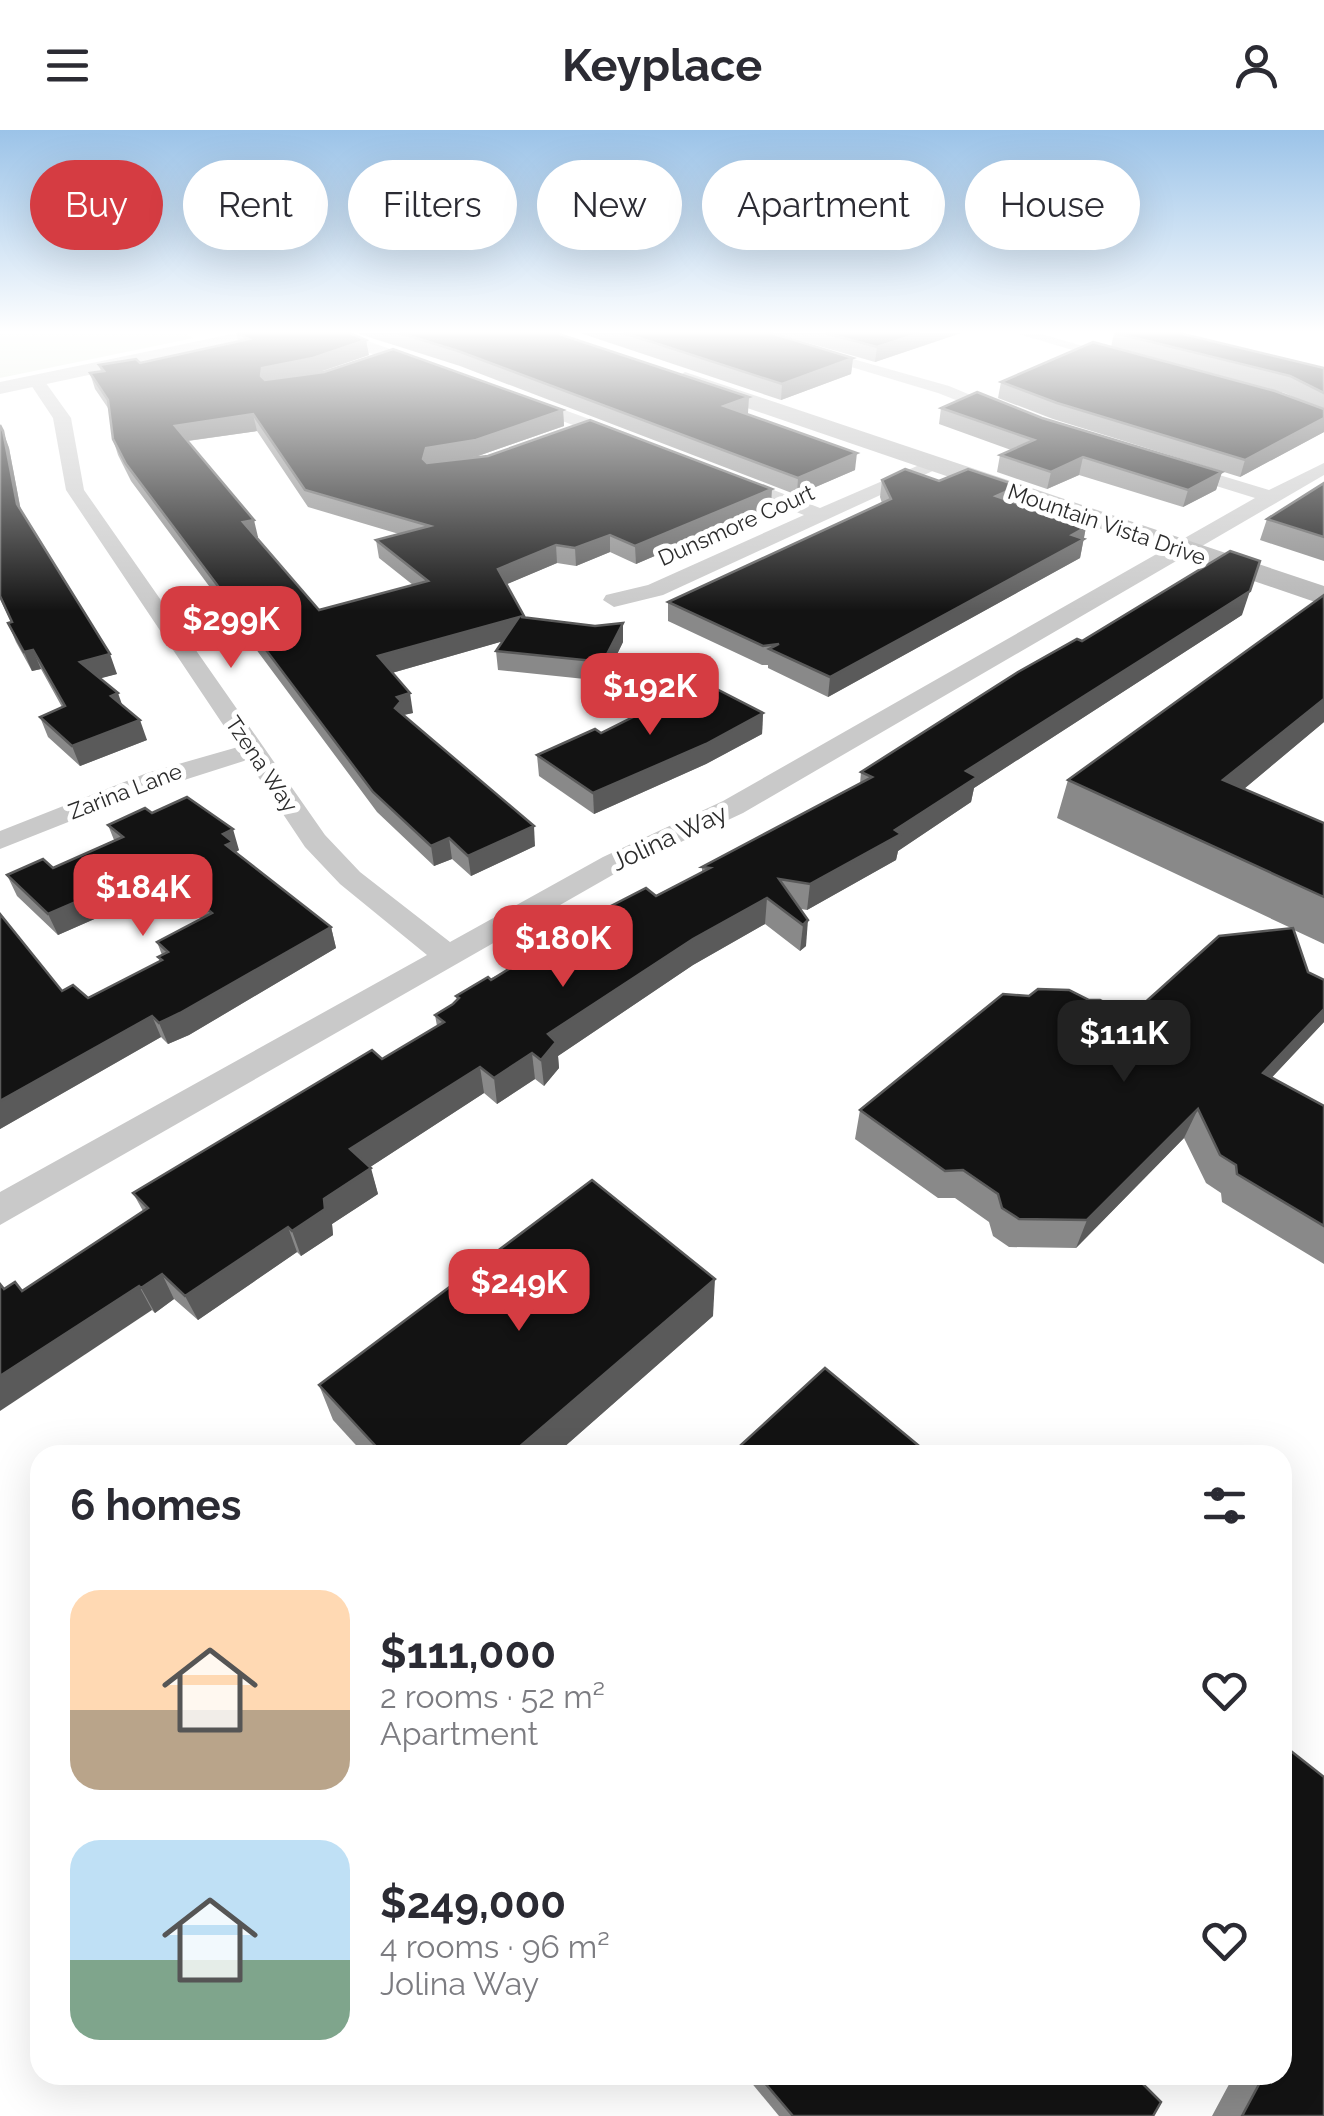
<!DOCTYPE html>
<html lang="en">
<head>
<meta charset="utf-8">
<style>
  body { margin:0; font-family:Raleway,sans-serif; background:#f7f7f7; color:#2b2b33; height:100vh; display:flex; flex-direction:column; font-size:38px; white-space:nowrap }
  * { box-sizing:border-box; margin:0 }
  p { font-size:32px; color:#7c7c81 }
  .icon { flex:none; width:55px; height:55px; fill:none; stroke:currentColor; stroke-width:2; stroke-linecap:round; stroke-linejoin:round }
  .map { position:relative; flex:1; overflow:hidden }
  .panel { position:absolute; left:30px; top:1315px; width:1262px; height:640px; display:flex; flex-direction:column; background:#fff; border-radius:30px; box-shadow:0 10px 40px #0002 }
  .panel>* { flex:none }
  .hud { position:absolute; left:30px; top:30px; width:1265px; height:90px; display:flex; gap:20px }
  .price { position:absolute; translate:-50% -85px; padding:0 22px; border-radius:20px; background:#d53c42; color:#fff; font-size:32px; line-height:65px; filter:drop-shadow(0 2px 5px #0008) }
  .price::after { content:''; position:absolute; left:50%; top:60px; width:30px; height:22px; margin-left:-15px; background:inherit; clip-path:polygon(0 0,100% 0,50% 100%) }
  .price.selected { background:#222; color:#fff }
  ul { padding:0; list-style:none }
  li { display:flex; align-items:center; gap:30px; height:250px; padding:0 40px }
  li span { display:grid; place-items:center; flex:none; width:280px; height:200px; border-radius:30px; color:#555 }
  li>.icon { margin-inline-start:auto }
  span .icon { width:120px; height:120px; fill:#fffc; stroke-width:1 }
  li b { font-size:42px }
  h2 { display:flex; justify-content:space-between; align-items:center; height:120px; padding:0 40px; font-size:42px }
  .chip { padding:0 35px; border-radius:45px; background:#fff; box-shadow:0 10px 40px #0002; font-size:35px; line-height:90px }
  .chip.selected { background:#d53c42; color:#fff }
  header { display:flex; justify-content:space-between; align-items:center; height:130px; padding:0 40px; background:#fff; font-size:45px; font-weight:700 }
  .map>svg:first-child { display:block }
  .green { fill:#e2e9db }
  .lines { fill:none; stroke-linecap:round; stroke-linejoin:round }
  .minor { fill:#c9c9c9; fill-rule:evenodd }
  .tertiary { fill:#c9c9c9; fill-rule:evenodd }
  .secondary { fill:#b6b6b6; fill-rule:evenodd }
  .wall { fill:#898989; fill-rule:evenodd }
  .shaded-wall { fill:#5a5a5a }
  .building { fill:#131313; stroke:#5a5a5a; stroke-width:2.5; fill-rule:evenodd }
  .labels { text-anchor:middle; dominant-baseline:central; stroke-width:10; stroke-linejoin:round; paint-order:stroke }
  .far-street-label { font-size:22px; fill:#2c2c2c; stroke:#fff }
  .street-label { font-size:25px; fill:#2c2c2c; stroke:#fff }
</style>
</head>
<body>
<header><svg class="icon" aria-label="menu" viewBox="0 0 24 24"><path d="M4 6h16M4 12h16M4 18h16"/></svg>Keyplace<svg class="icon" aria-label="person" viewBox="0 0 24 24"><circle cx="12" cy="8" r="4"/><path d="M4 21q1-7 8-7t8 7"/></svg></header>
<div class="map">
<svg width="1324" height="1986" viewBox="0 0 1324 1986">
  <rect width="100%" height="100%" fill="#fff"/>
  <polygon class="green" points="0,203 185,203 194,208 0,248"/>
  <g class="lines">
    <g class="minor">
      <path d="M 327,203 L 345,203 L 435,235 C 420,245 342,215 327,203 Z"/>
      <polygon points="738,203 760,203 949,256 1016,284 1002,288 938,263"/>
      <polygon points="1015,203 1038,203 1131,230 1123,235"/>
      <polygon points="31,249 43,249 71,288 84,360 325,705 360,742 450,812 603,727 723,671 1255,368 1171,342 1171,334 1183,334 1269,360 1324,333 1324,345 743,683 623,739 0,1095 0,1062 427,825 340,754 305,717 247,630 134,666 0,719 0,701 147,643 238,617 66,360 53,288 29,252"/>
      <polygon points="518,263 630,304 633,308 618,312 512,272 512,264"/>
      <polygon points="931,330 937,331 937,339 663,465 614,477 603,470 606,465 648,455 804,385 721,353 721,345 735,345 820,378"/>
    </g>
    <polygon class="tertiary" points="237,203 270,203 261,208 0,264 0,252"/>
    <polygon class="secondary" points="685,242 1324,456 1324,475 677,254 674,249"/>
  </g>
  <g class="wall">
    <path d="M 236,203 L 369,225 L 317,243 L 563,280 L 564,296 L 478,326 L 771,376 L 636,434 L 610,422 L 576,436 L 557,433 L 507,454 L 524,487 L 595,496 L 623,493 L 623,512 L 604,551 L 498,540 L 496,521 L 503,511 L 392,543 L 413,583 L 404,585 L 535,716 L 471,746 L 452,729 L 434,736 L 377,682 L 131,351 L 118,325 L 113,309 L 110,281 L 95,259 L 90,243 L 101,242 L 99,235 L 140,233 L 238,211 ZM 257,301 L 308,377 L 399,404 L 376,410 L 379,428 L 413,455 L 319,480 L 256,408 L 258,407 L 188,311 Z"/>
    <polygon points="356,203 556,203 748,283 745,284 855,340 797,365 460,236"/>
    <polygon points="580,203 961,203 875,232 773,203 853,228 851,244 781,270"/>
    <path d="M 1114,203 L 1324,238 L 1324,302 L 1240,347 L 1053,289 L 998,268 L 1001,252 L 1111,217 ZM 1196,240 L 1285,263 L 1302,271 Z"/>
    <polygon points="941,278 1042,288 1222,342 1216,360 1183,377 1079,345 1047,359 997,342 1000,325 1011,320 939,294"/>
    <polygon points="0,295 9,318 21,381 117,544 100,548 123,576 147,610 80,636 48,607 40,587 62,577 41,539 32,541 16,512 8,493 11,492 0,469"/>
    <polygon points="882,350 939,351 1019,356 1015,372 1086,397 1080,428 828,567 768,538 768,535 762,535 668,491 668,472 882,373 880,367"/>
    <polygon points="1324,353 1324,431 1260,410 1267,389"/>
    <polygon points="1324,465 1324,592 1244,659 1324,693 1324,814 1294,800 1308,842 1324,850 1324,892 1271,948 1324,976 1324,1134 1222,1072 1221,1063 1206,1053 1184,1008 1076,1118 1009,1117 993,1106 989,1092 955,1068 938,1068 855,1009 860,980 1089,870 1130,886 1291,798 1057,688 1068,650"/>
    <polygon points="1242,485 974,658 971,672 898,721 896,730 807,780 801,779 806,816 800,821 765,794 693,835 558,926 559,938 544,956 535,949 497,974 484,963 370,1037 378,1064 332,1094 333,1105 301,1126 297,1122 198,1190 174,1169 155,1183 152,1180 4,1159 22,1161 143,1081 133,1063 382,929 437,896 435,885 453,874 457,870 456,866 702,742 702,737 860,654 861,642 1082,511"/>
    <polygon points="763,583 762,604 706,634 594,684 539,646 537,625 601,603"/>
    <polygon points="152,683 239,720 236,722 331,797 336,818 189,905 168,914 161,907 0,999 0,784 62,861 88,868 160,831 158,827 162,825 157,812 201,789 165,758 58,805 17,766 7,745 53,738 114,710 108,695"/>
    <polygon points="713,1186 555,1325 365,1325 333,1290 319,1255"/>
    <polygon points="1282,1614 1324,1986 1212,1986 1234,1945 1282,1945"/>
    <polygon points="745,1945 1134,1945 1153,1986 779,1986"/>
  </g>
  <g class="shaded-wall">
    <polygon points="920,203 961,203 875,232 877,217"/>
    <polygon points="366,210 369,225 316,243 265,254 261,246 262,238"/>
    <polygon points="853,228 851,244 781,270 782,254"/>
    <polygon points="749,267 748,283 723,292 724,276"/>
    <polygon points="563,280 564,296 478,326 428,334 423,329 426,318"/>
    <polygon points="253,284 257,301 179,312 175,296"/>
    <polygon points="1324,288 1324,302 1240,347 1245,330"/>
    <polygon points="3,301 9,318 23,392 17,374"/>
    <polygon points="857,323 855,340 797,365 798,348"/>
    <polygon points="1083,327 1079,345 1047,359 1051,342"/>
    <polygon points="1222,342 1216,360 1183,377 1188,360"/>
    <polygon points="1019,356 1015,374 996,366"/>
    <polygon points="772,359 771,376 636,434 635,416"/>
    <polygon points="254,390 258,407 247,410 243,392"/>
    <polygon points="1086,397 1080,428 828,567 830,547"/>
    <polygon points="610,405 610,422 576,436 575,418"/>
    <polygon points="556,415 557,433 500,457 498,439"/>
    <polygon points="1250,461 1242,485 974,658 971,672 898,721 896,730 807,780 810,754 895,700 966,641"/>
    <polygon points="519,487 521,506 381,546 378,526"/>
    <polygon points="623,493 623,512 604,551 603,532"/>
    <polygon points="33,520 41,539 32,541 24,522"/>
    <polygon points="110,524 117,544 87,552 80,532"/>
    <polygon points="118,563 125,583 111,566"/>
    <polygon points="410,563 413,583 403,585 395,578 397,567"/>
    <polygon points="1324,569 1324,592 1209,688 1223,650"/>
    <polygon points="763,583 762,604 706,634 594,684 593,663"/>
    <polygon points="140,590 147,610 80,636 72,616"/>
    <polygon points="534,696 535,716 471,746 468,726"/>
    <polygon points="233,699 239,720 236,722 233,736 223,704"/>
    <polygon points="449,708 452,729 434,736 431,716"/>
    <polygon points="157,737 165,758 58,805 48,784"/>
    <polygon points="767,768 765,794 693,835 558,926 559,938 544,956 541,930 548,904 693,809"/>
    <polygon points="808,790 806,816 800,821 803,795"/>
    <polygon points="331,797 336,818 189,905 168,914 159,893"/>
    <polygon points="1324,879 1324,892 1249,972 1263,943"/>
    <polygon points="152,886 161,907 0,999 0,971"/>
    <polygon points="532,923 535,949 497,974 494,948"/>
    <polygon points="480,937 484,963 358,1045 350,1019"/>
    <polygon points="1198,979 1184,1008 1076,1118 1087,1090"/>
    <polygon points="371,1038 378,1064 332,1094 333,1105 301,1126 292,1101 324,1069"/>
    <polygon points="288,1097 297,1122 198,1190 185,1166"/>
    <polygon points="162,1144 174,1169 155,1183 141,1158"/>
    <polygon points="715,1149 713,1186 555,1325 510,1325"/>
    <polygon points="139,1156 152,1180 0,1281 0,1246"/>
  </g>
  <g class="building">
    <path d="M 237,203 L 350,203 L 366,210 L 313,228 L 262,238 L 261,246 L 265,250 L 324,242 L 393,219 L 563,280 L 476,310 L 426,318 L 423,329 L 427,333 L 488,326 L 590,290 L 772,359 L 635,416 L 610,405 L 575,418 L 556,415 L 498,439 L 524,486 L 521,487 L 595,496 L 623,493 L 603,532 L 496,521 L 519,487 L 378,526 L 410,563 L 397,567 L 401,571 L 395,578 L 534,696 L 468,726 L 449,708 L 431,716 L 373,662 L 126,334 L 113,309 L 108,270 L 90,243 L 104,241 L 99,235 L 136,229 L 140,233 L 249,209 ZM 253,284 L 305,360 L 430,396 L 376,410 L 428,451 L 319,480 L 243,392 L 254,390 L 175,296 Z"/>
    <polygon points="400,203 556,203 749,267 724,276 857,323 798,348 458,221"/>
    <polygon points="624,203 771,203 853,228 782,254"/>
    <polygon points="825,203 920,203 877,217"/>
    <polygon points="1115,203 1179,203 1324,238 1324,263 1290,246"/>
    <polygon points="1093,212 1275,261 1324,279 1324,288 1245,330 1057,273 1001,252"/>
    <polygon points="977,262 1042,288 1222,342 1188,360 1083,327 1051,342 1000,325 1034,310 941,278"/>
    <polygon points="0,295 3,301 17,374 110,524 80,532 118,563 111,566 140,590 72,616 40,587 65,576 33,520 24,522 8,493 12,492 0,466"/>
    <polygon points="905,339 939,351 968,339 1019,356 996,366 1086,397 1072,405 1084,409 830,547 769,519 779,514 763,516 668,472 891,369 882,350"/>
    <polygon points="1324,353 1324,407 1267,389"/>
    <polygon points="1230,421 1260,431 1250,461 966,641 977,647 895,700 901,704 810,754 779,749 808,790 803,795 767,768 693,809 548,904 556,912 541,930 532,923 494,948 480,937 350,1019 371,1038 324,1069 325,1079 292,1101 288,1097 185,1166 162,1144 141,1158 139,1156 0,1246 0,1154 4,1159 15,1152 22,1161 148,1078 133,1063 372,920 382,929 444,892 435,885 453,874 459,868 456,866 488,847 491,850 607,778 646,758 656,766 710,738 702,737 872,647 861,642 1018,542 1077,509 1082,511"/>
    <polygon points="1324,465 1324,569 1223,650 1324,693 1324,767 1068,650"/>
    <polygon points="703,552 763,583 706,614 593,663 537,625 595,599 601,603"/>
    <polygon points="187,667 233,699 223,704 233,712 226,715 331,797 180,883 159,893 152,886 0,971 0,784 62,861 73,855 88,868 162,830 158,827 168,822 157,812 212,783 157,737 48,784 7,745 43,729 53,738 123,707 108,695 145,678 152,683"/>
    <polygon points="1293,798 1308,842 1324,850 1324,879 1263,943 1324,976 1324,1096 1237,1044 1236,1035 1220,1025 1198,979 1087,1090 1019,1089 1002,1078 998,1064 963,1040 945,1041 860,980 1003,864 1029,866 1038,859 1069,860 1089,870 1100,870 1130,886 1219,806"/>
    <polygon points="592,1050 715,1149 510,1325 384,1325 319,1255"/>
    <polygon points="825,1238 930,1325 730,1325"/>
    <polygon points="1282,1614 1324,1647 1324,1986 1242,1986 1264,1945 1282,1945 1282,1910 1290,1895 1282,1888"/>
    <polygon points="758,1945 1134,1945 1161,1972 1153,1986 793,1986"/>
  </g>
  <linearGradient id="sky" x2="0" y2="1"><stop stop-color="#9bc3e8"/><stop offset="0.42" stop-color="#fff"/><stop offset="1" stop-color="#fff" stop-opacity="0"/></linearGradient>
  <rect width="1324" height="481" fill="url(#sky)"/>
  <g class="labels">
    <g class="far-street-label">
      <text transform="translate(1107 394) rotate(19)">Mountain Vista Drive</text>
      <text transform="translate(736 395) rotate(-24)">Dunsmore Court</text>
      <text transform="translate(262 634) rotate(56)">Tzena Way</text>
      <text transform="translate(125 661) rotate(-21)">Zarina Lane</text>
    </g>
    <g class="street-label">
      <text transform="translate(669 707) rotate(-25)">Jolina Way</text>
    </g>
  </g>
</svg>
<b class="price" style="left:231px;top:541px">$299K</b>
<b class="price" style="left:650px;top:608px">$192K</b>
<b class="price" style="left:143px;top:809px">$184K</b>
<b class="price" style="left:563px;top:860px">$180K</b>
<b class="price selected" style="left:1124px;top:955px">$111K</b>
<b class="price" style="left:519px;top:1204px">$249K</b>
<div class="hud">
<a class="chip selected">Buy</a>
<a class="chip">Rent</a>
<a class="chip">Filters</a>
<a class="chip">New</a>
<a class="chip">Apartment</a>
<a class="chip">House</a>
</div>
<section class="panel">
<h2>6 homes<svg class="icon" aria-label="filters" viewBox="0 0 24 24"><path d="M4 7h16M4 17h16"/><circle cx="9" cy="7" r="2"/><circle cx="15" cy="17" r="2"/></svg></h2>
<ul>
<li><span style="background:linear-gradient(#ffd9b3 60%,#b9a48a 0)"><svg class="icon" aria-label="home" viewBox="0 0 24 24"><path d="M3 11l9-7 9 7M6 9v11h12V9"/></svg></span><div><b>$111,000</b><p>2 rooms · 52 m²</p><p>Apartment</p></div><svg class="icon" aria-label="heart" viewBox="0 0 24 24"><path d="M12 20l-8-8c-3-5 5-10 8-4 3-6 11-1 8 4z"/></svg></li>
<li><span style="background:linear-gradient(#bfe0f5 60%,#7fa58c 0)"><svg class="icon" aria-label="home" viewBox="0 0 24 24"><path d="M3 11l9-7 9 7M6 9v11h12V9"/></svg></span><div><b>$249,000</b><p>4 rooms · 96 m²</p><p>Jolina Way</p></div><svg class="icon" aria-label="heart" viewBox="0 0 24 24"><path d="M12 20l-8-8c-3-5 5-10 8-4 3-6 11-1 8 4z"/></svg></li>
</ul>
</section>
</div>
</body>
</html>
